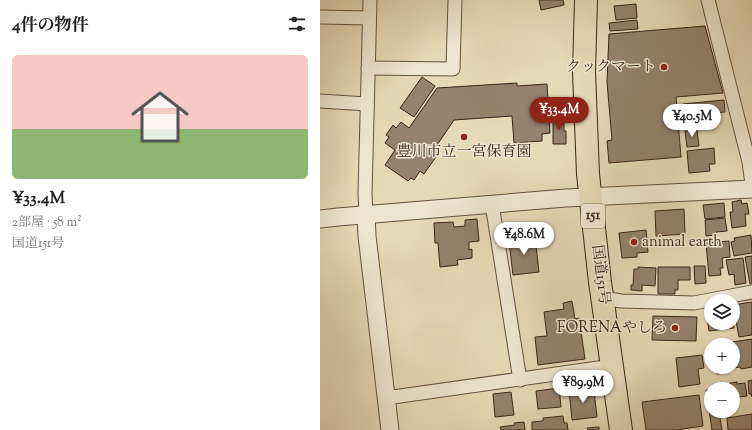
<!DOCTYPE html>
<html lang="ja">
<head>
<meta charset="utf-8">
<style>
  body { margin:0; font-family:"Sorts Mill Goudy","Noto Serif JP",serif; background:#f2f2f2; color:#222; height:100vh; display:flex; flex-direction:column; font-size:15px; white-space:nowrap }
  * { box-sizing:border-box; margin:0 }
  p { font-size:13px; color:#767676 }
  .icon { flex:none; width:22px; height:22px; fill:none; stroke:currentColor; stroke-width:2; stroke-linecap:round; stroke-linejoin:round }
  .map { position:relative; flex:1; overflow:hidden }
  .sheet { display:flex; flex-direction:column; background:#fff; width:320px }
  .sheet>* { flex:none }
  .tools { position:absolute; left:384px; top:294px; display:grid; gap:8px }
  .tools a { display:grid; place-items:center; width:36px; height:36px; border-radius:50%; background:#fff; box-shadow:0 1px 3px #0004; font-size:20px }
  .price { position:absolute; translate:-50% -34px; padding:0 9px; border-radius:14px; background:#fff; color:#222; font-size:13px; line-height:26px; filter:drop-shadow(0 1px 2px #0008) }
  .price::after { content:''; position:absolute; left:50%; top:24px; width:12px; height:9px; margin-left:-6px; background:inherit; clip-path:polygon(0 0,100% 0,50% 100%) }
  .price.selected { background:#8f2418; color:#fff }
  ul { padding:0; list-style:none }
  li { display:grid; align-content:center; gap:8px; height:212px; padding:0 12px }
  li+li { border-top:1px solid #e0e0e0 }
  li span { display:grid; place-items:center; height:124px; border-radius:6px; color:#555 }
  li>.icon { margin-inline-start:auto }
  span .icon { width:72px; height:72px; fill:#fffc; stroke-width:1 }
  li b { font-size:17px }
  h2 { display:flex; justify-content:space-between; align-items:center; height:48px; padding:0 12px; font-size:17px }
  main { display:flex; flex:1; min-height:0 }
  .map>svg:first-child { display:block }
  .building { fill:#94826c; stroke:#3c241a }
  .lines { fill:none; stroke-linecap:round; stroke-linejoin:round }
  .minor-casing { stroke:#665141; stroke-width:15 }
  .tertiary-casing { stroke:#665141; stroke-width:19 }
  .trunk-casing { stroke:#3c241a; stroke-width:24 }
  .minor { stroke:#efe6d0; stroke-width:13 }
  .tertiary { stroke:#efe6d0; stroke-width:17 }
  .trunk { stroke:#e6d9b7; stroke-width:22 }
  .poi-dot { fill:#8f2418; stroke:#efe6d0; stroke-width:1.5 }
  .labels { text-anchor:middle; dominant-baseline:central; stroke-width:3; stroke-linejoin:round; paint-order:stroke }
  .shield { fill:#efe6d0; stroke:#725e51; stroke-width:1 }
  .shield-label { font-size:14px; font-weight:bold; fill:#3c241a }
  .poi-label { font-size:15px; fill:#3c241a; stroke:#efe6d0; text-anchor:end }
  .street-label { font-size:15px; fill:#3c241a; stroke:#efe6d0 }
</style>
</head>
<body>
<main>
<section class="sheet">
<h2>4件の物件<svg class="icon" aria-label="filters" viewBox="0 0 24 24"><path d="M4 7h16M4 17h16"/><circle cx="9" cy="7" r="2"/><circle cx="15" cy="17" r="2"/></svg></h2>
<ul>
<li><span style="background:linear-gradient(#f6c9c9 60%,#8fb573 0)"><svg class="icon" aria-label="home" viewBox="0 0 24 24"><path d="M3 11l9-7 9 7M6 9v11h12V9"/></svg></span><div><b>¥33.4M</b><p>2部屋 · 58 m²</p><p>国道151号</p></div></li>
</ul>
</section>
<div class="map">
<svg width="432" height="430" viewBox="0 0 432 430">
  <rect width="100%" height="100%" fill="#e6d9b7"/>
  <filter id="stains"><feTurbulence type="fractalNoise" baseFrequency=".005" numOctaves="4"/><feColorMatrix values="0 0 0 0 .2 0 0 0 0 .09 0 0 0 0 .02 0 0 0 .5 -.17"/></filter>
  <radialGradient id="worn" r=".72"><stop offset=".6" stop-color="#630" stop-opacity="0"/><stop offset="1" stop-color="#630" stop-opacity=".3"/></radialGradient>
  <g class="building">
    <polygon points="219,0 243,0 244,5 221,10"/>
    <polygon points="316,4 317,18 296,20 294,6"/>
    <polygon points="317,20 318,29 290,31 289,23"/>
    <polygon points="385,26 403,93 356,97 361,157 289,163 287,141 292,140 287,82 289,34"/>
    <polygon points="102,77 115,86 94,117 80,108"/>
    <polygon points="197,83 197,86 227,84 230,133 222,134 222,141 194,143 192,116 134,120 113,151 118,154 104,174 100,171 94,180 91,178 88,181 65,165 75,150 65,143 69,137 66,135 73,125 76,128 81,122 89,128 117,88"/>
    <polygon points="404,100 405,112 395,113 395,124 365,127 363,104"/>
    <polygon points="233,116 244,117 244,131 246,131 246,144 233,144"/>
    <polygon points="377,130 379,146 367,147 365,131"/>
    <polygon points="394,148 395,164 389,164 390,171 369,173 367,151"/>
    <polygon points="421,200 422,204 427,203 429,214 425,214 426,226 412,228 410,212 413,212 412,202"/>
    <polygon points="404,203 405,217 385,219 383,205"/>
    <polygon points="364,209 365,234 336,236 335,211"/>
    <polygon points="405,218 407,231 396,232 397,235 386,236 385,220"/>
    <polygon points="157,219 159,241 149,242 149,250 152,249 152,258 137,260 138,265 120,267 118,243 115,243 114,223 133,222 134,227 145,226 145,220"/>
    <polygon points="326,230 328,252 317,253 317,257 302,258 299,233"/>
    <polygon points="431,235 432,253 414,256 411,242 415,241 414,238"/>
    <polygon points="215,237 219,272 193,275 189,241"/>
    <polygon points="409,241 410,257 402,258 403,268 400,268 401,275 389,276 386,243"/>
    <polygon points="432,256 432,283 430,284 425,257"/>
    <polygon points="423,258 426,283 415,285 414,274 409,275 406,260"/>
    <polygon points="374,266 385,266 386,283 375,284"/>
    <polygon points="318,267 336,268 335,286 322,285 322,291 311,290 311,285 313,285 314,269 318,269"/>
    <polygon points="338,267 370,267 370,280 358,280 358,290 355,290 355,294 338,294"/>
    <polygon points="252,301 255,319 259,318 265,359 218,365 215,337 227,336 224,312 244,309 243,303"/>
    <polygon points="432,302 432,335 419,337 413,305"/>
    <polygon points="391,309 391,323 413,323 413,319 414,328 389,331 386,310"/>
    <polygon points="333,316 377,317 376,341 332,340"/>
    <polygon points="432,339 432,367 421,369 420,367 405,369 406,373 397,374 396,367 413,367 413,345 393,345"/>
    <polygon points="382,355 384,368 378,369 380,384 359,387 356,358"/>
    <polygon points="432,380 432,397 431,394 429,394 428,381"/>
    <polygon points="417,382 417,384 425,383 427,396 418,397 419,401 413,402 413,389 400,389 400,386 410,385 410,383"/>
    <polygon points="272,387 272,392 274,391 277,417 252,420 249,390"/>
    <polygon points="239,388 241,407 218,409 216,391"/>
    <polygon points="396,388 397,389 391,389 391,411 399,411 402,430 392,430 386,390"/>
    <polygon points="191,392 194,415 175,417 173,394"/>
    <polygon points="379,395 383,426 356,430 326,430 322,402"/>
    <polygon points="432,414 432,430 408,430 407,418"/>
    <polygon points="243,416 244,423 247,423 248,430 212,430 212,422 223,421 223,418"/>
    <polygon points="204,422 205,430 181,430 180,427 195,425 194,423"/>
    <polygon points="279,427 279,430 268,430 267,428"/>
  </g>
  <g class="lines">
    <g class="minor-casing">
      <g id="minor">
        <polyline points="388,0 429,162 432,184"/>
        <polyline points="0,17 49,18"/>
        <polyline points="48,68 133,69 135,0"/>
        <polyline points="0,101 47,104"/>
        <polyline points="172,204 200,380"/>
        <polyline points="46,215 45,194 50,0"/>
        <polyline points="283,298 301,301 374,303 432,292"/>
        <polyline points="66,398 292,366"/>
      </g>
    </g>
    <g class="tertiary-casing">
      <g id="tertiary">
        <polyline points="46,215 47,236 70,430"/>
        <polyline points="0,219 18,217 246,198 432,189"/>
      </g>
    </g>
    <g class="trunk-casing">
      <polyline id="trunk" points="266,0 264,72 268,174 280,282 301,430"/>
    </g>
    <use href="#minor" class="minor"/>
    <use href="#tertiary" class="tertiary"/>
    <use href="#trunk" class="trunk"/>
  </g>
  <g class="poi-dot">
    <circle cx="344" cy="67" r="4"/>
    <circle cx="144" cy="137" r="4"/>
    <circle cx="314" cy="242" r="4"/>
    <circle cx="355" cy="328" r="4"/>
  </g>
  <g class="labels">
    <rect class="shield" x="261" y="204" width="24" height="24" rx="3"/>
    <g class="shield-label">
      <text x="273" y="216">151</text>
    </g>
    <g class="poi-label">
      <text x="336" y="67">クックマート</text>
      <text x="144" y="152" text-anchor="middle">豊川市立一宮保育園</text>
      <text x="322" y="242" text-anchor="start">animal earth</text>
      <text x="347" y="328">FORENAやしろ</text>
    </g>
    <g class="street-label">
      <text transform="translate(280 275) rotate(83)">国道151号</text>
    </g>
  </g>
  <rect width="100%" height="100%" filter="url(#stains)"/>
  <rect width="100%" height="100%" fill="url(#worn)"/>
</svg>
<div class="tools">
<a><svg class="icon" aria-label="layers" viewBox="0 0 24 24"><path d="M12 4l9 5-9 5-9-5zM3 14l9 5 9-5"/></svg></a>
<a>+</a>
<a>−</a>
</div>
<b class="price selected" style="left:239px;top:131px">¥33.4M</b>
<b class="price" style="left:372px;top:138px">¥40.5M</b>
<b class="price" style="left:204px;top:256px">¥48.6M</b>
<b class="price" style="left:263px;top:404px">¥89.9M</b>
</div>
</main>
</body>
</html>
